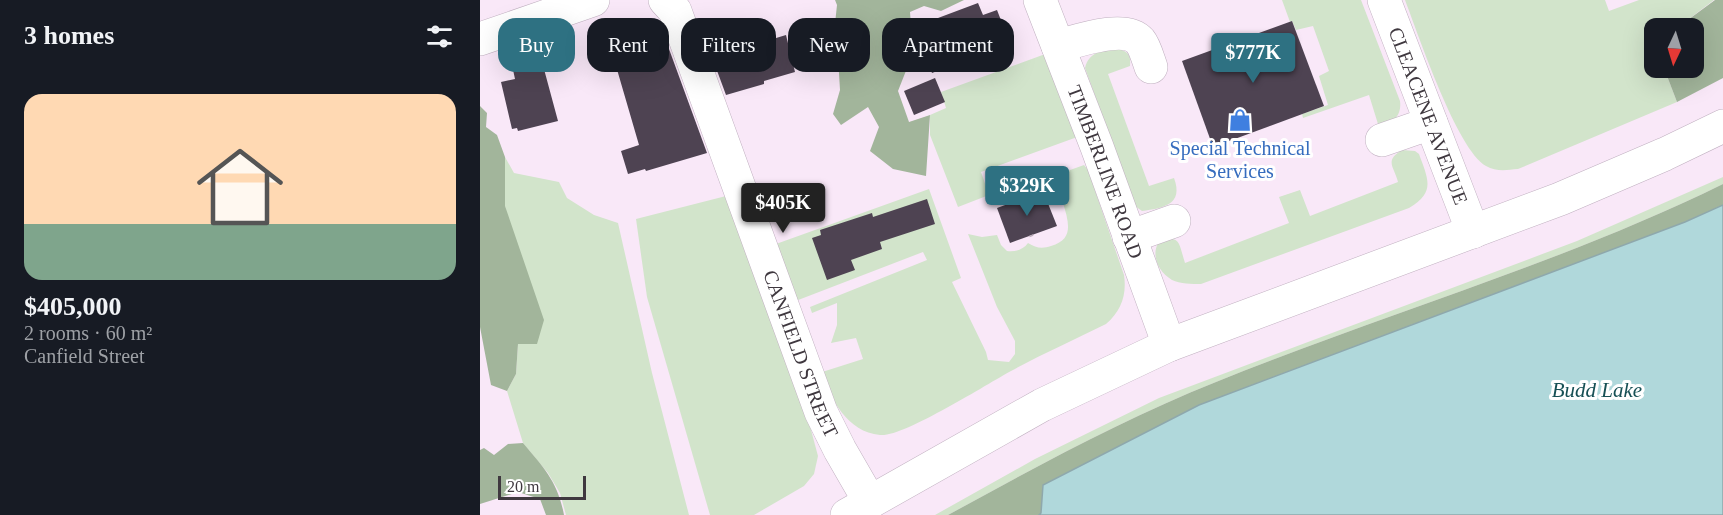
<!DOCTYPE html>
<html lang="en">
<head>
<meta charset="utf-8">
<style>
  body { margin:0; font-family:Georgia,serif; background:#242831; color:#f1f3f6; height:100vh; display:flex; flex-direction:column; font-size:22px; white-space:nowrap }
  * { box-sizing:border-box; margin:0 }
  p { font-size:20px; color:#9ea1a6 }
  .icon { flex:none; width:33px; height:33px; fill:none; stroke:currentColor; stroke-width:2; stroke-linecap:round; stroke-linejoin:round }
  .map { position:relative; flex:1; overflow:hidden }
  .panel { display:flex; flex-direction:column; background:#171b24; width:480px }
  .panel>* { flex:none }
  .hud { position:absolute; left:18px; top:18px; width:570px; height:54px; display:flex; gap:12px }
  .needle { width:39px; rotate:184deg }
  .tools { position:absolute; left:1164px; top:18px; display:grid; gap:12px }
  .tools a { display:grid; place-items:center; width:60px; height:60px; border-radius:12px; background:#171b24; box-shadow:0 6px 24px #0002; font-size:30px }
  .scale { position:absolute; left:18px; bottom:15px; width:88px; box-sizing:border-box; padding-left:6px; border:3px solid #3f383f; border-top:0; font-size:16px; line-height:21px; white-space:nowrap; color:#3f383f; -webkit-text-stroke:4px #fff; paint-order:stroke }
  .price { position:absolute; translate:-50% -51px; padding:0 14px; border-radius:6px; background:#2e7182; color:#fff; font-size:20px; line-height:39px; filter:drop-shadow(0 2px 3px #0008) }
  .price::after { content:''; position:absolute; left:50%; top:36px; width:18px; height:14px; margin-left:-9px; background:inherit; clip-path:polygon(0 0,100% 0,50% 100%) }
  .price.active { background:#222; color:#fff }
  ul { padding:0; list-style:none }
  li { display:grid; align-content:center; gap:12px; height:318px; padding:0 24px }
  li span { display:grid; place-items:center; height:186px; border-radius:18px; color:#555 }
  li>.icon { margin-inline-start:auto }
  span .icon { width:108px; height:108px; fill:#fffc; stroke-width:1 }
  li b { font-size:26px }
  h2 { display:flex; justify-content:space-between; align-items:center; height:72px; padding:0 24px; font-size:26px }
  .tag { padding:0 21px; border-radius:18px; background:#171b24; box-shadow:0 6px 24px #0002; font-size:21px; line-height:54px }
  .tag.active { background:#2e7182; color:#fff }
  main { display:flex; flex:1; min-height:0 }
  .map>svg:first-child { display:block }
  .green { fill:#d2e4cb }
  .forest { fill:#a2b59b }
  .water { fill:#b0d8db; stroke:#8ea8ac; stroke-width:1.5 }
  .building { fill:#4e4352 }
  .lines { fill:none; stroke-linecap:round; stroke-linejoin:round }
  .minor-casing { stroke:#c0b0c0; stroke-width:34 }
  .major-casing { stroke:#c0b0c0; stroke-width:34 }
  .path { stroke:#b9abb8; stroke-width:4; stroke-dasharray:1.5 4.5; stroke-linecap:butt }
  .minor { stroke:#fff; stroke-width:33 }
  .major { stroke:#fff; stroke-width:33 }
  .labels { text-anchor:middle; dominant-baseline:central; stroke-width:6; stroke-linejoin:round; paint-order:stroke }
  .street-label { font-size:20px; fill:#3f383f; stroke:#fff }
  .shop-label { font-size:20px; fill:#366cbe; stroke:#fff }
  .water-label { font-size:21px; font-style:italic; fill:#175055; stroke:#fff }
</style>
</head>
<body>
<main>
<section class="panel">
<h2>3 homes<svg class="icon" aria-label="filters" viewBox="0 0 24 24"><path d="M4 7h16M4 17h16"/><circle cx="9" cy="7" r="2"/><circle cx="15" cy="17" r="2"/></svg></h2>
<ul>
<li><span style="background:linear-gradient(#ffd9b3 70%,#7fa58c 0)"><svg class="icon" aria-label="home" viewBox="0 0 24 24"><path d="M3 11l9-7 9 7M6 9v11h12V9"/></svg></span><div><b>$405,000</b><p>2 rooms · 60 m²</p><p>Canfield Street</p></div></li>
</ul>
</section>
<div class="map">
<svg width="1243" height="515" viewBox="0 0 1243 515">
  <rect width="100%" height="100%" fill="#f9e8f8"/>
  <g class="green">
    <path d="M 802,0 L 881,0 L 920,101 C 922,115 913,126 898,124 L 889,95 L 823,118 L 822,114 L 848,105 L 839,76 L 849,71 L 833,26 L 816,30 L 812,21 L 810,22 Z"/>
    <path d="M 925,0 L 1125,0 L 1129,11 L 1159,0 L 1243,0 L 1234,0 L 1197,28 L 1174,28 L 1174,68 L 1184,68 L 1197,102 L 1038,169 C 1027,170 1016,172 1006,166 C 977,150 938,34 925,0 Z"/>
    <path d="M 639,49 C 649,52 651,56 650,66 L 628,74 L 669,186 L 694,178 C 704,205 683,208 662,211 L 655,206 L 605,68 C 609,51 624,50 639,49 Z"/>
    <polygon points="568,53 600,136 501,172 509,195 478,207 450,135 450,115 466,108 461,92"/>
    <path d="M 922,150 L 935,151 L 939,154 C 948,179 956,192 929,208 L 721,284 C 712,284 700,284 692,280 C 679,272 671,257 678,243 C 701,232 699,245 705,263 L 809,223 L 799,197 L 820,190 L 830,216 L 918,182 C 914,166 904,161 922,150 Z"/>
    <polygon points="25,157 34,173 79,182 87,198 114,215 138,223 172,373 209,515 86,515 80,493 68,473 43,443 27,391 36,374 38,344 25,206"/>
    <path d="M 604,165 L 608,170 L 644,275 C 647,295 641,311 626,324 C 594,340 562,354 531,371 C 507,384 422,438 400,435 C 367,432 352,399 339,373 L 383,359 L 376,338 L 351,343 L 357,325 L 357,303 L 332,313 L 330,307 L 447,260 L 443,252 L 313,302 L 296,244 L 449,189 L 481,278 L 472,282 L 506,352 L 508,360 L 529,362 L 535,354 L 535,341 L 517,307 L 488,234 L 502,237 L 517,235 L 521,245 L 527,251 C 535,252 543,250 548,243 C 556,248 562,249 571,246 C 607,236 574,200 579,174 Z"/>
    <path d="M 1243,177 L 1243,184 C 1080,264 904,314 736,382 C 643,419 556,467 468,515 L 455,515 L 555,459 L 679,398 L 1097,241 Z"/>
    <polygon points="250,195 317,378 338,456 334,474 324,486 274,515 230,515 167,297 156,219"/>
  </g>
  <g class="forest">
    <polygon points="355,0 484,0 461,11 444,6 430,12 433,53 418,91 429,122 450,115 446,176 413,169 390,151 399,127 388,107 361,125 353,114 360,90 358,57 354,33 357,5"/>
    <polygon points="1235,0 1243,0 1243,78 1197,102 1184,68 1214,68 1214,28 1197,28"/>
    <polygon points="0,106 7,113 6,127 17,135 25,157 25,206 64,320 57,344 38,344 36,374 27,391 11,385 0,327"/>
    <path d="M 1243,184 L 1243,205 L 1205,222 L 719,405 L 563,485 L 561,514 L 559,515 L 468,515 C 556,467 643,419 736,382 C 904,314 1080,264 1243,184 Z"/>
    <path d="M 43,443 C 64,468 78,482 84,515 L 66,515 L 60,499 L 38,492 L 0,504 L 0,450 L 4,448 L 14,455 L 28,444 Z"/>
  </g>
  <polygon class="water" points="1243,205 1243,515 559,515 561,513 563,485 719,405 1205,222"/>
  <g class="building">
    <polygon points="498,3 503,15 517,10 529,41 472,62 473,65 452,73 434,27"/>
    <polygon points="812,21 844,106 733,147 702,61"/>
    <polygon points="139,27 149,61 189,49 227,153 166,171 165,169 148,174 141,151 159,145 136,66 119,71 109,36"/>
    <polygon points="306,35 315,72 284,81 284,84 246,95 232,57"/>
    <polygon points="61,58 78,121 38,131 37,128 32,129 21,82 35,79 32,65"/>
    <polygon points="455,78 465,102 434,115 424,91"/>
    <polygon points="563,191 577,226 530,243 517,208"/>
    <polygon points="447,199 455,224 400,242 402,249 371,260 375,270 347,280 332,238 341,235 340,230 392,213 393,217"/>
  </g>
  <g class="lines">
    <g class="minor-casing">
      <g id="minor">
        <path id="s1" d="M 185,0 L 195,11 L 341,412 L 360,450 L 390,502"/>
        <path id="s2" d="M 560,0 L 617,147 L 689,345"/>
        <path id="s3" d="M 904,0 L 993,232"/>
        <polyline points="0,39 113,0"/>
        <path d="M 578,46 C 597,41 645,24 660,41 C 665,47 668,59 671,67"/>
        <polyline points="902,140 951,123"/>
        <polyline points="649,237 694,221"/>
      </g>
    </g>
    <g class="major-casing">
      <polyline id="major" points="367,515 562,405 689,345 1080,199 1185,154 1243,126"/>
    </g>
    <polyline class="path" points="551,235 553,240"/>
    <use href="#minor" class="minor"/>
    <use href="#major" class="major"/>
  </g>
  <defs>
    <g id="shop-bare" transform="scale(1.8)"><path d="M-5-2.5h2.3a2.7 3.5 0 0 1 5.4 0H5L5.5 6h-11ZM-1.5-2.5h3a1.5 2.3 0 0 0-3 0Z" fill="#3f7fe0" stroke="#fff" stroke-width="2.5" paint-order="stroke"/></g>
  </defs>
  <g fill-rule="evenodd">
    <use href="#shop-bare" x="760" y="120"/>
  </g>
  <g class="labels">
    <g class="street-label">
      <text stroke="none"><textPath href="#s3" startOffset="124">CLEACENE AVENUE</textPath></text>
      <text stroke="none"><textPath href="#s2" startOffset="184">TIMBERLINE ROAD</textPath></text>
      <text stroke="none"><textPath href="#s1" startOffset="380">CANFIELD STREET</textPath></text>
    </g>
    <g class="shop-label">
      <text x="760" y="148">Special Technical<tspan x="760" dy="23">Services</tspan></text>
    </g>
    <g class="water-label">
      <text x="1117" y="390">Budd Lake</text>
    </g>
  </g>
</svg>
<div class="tools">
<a><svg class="needle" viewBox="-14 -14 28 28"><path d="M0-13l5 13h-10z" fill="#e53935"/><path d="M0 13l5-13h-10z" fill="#9ea1a6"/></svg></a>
</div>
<div class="scale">20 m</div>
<b class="price" style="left:773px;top:84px">$777K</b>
<b class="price" style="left:547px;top:217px">$329K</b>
<b class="price active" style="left:303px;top:234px">$405K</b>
<div class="hud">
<a class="tag active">Buy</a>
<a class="tag">Rent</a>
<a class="tag">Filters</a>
<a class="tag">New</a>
<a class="tag">Apartment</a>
</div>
</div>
</main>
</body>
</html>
